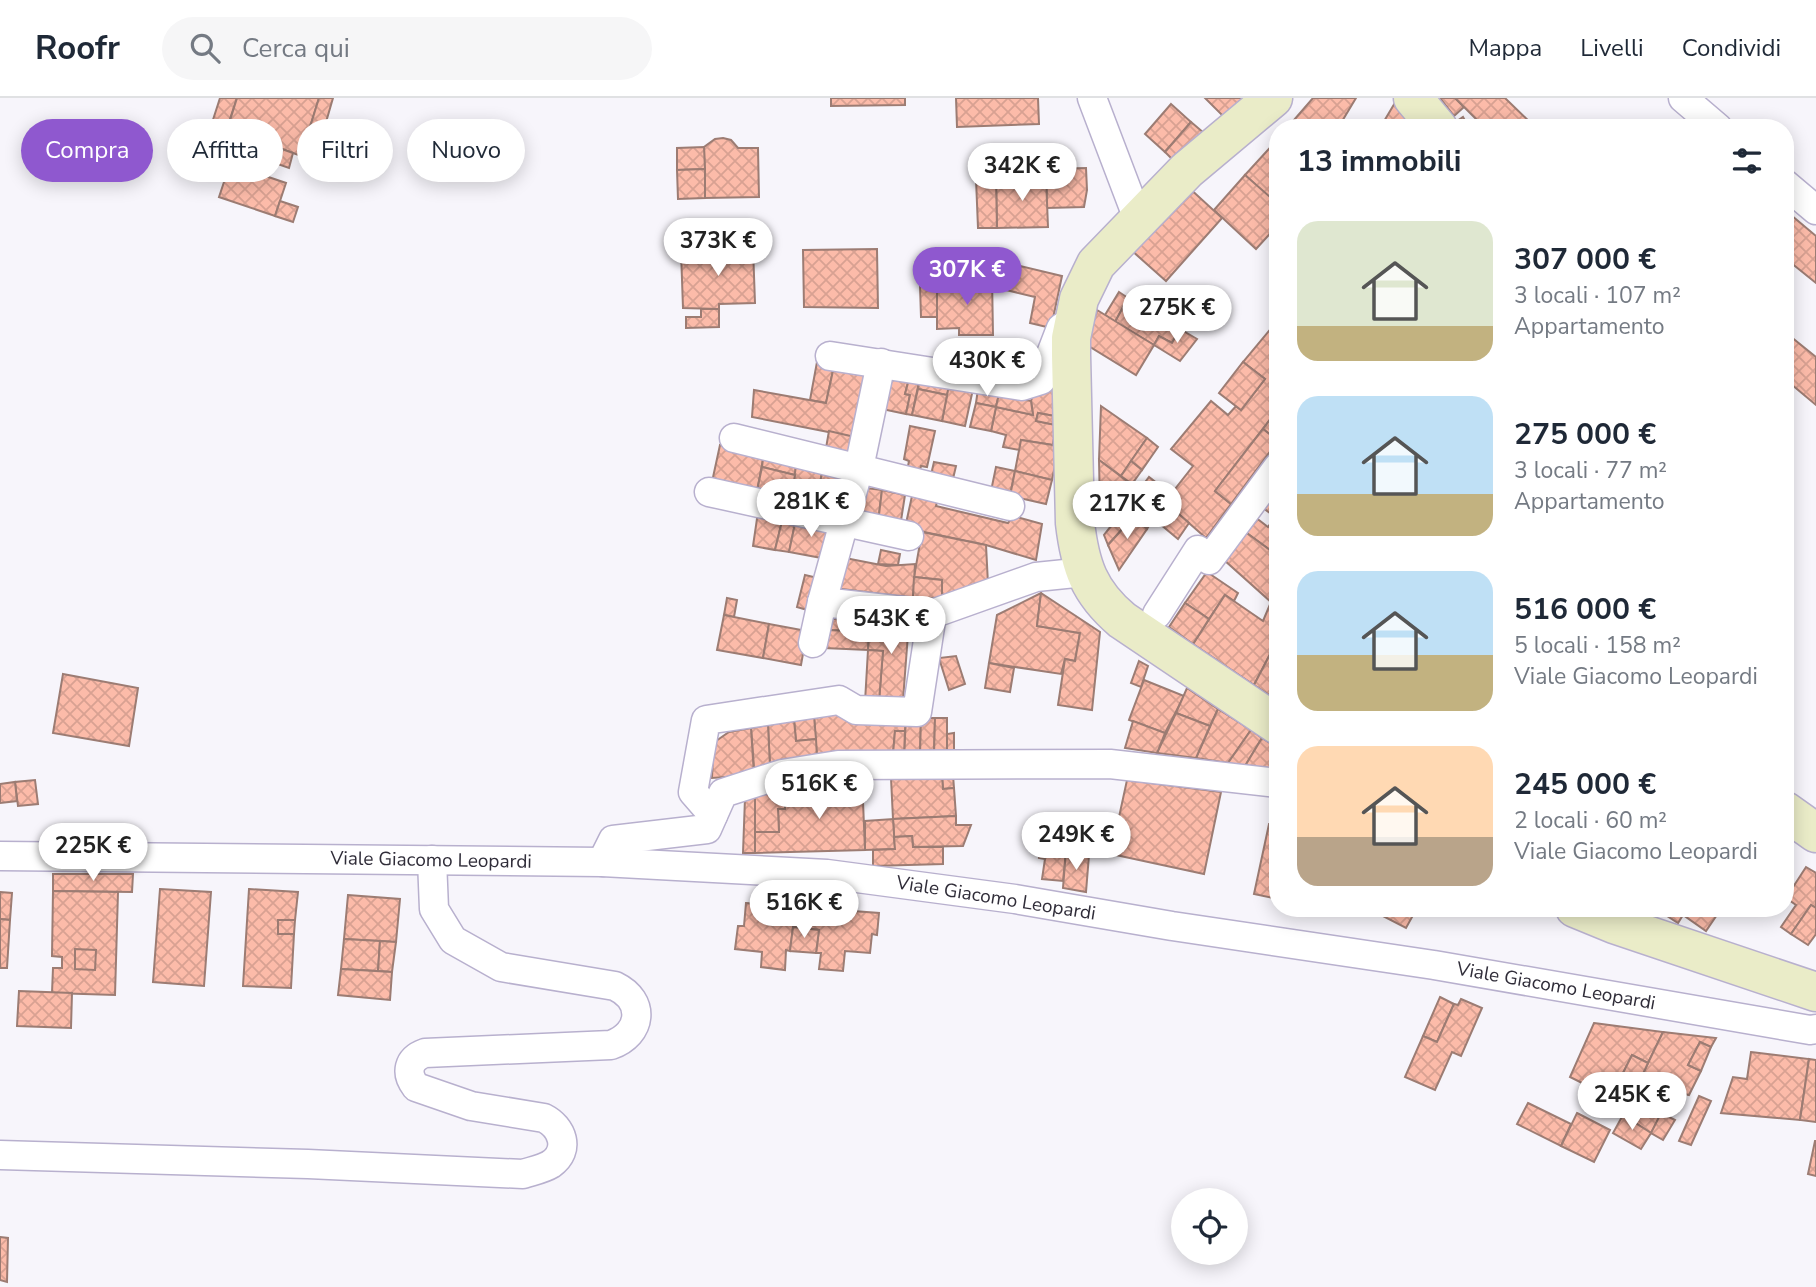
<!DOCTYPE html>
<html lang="it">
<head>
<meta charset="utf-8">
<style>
  body { margin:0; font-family:"Nunito Sans",sans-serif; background:#f6f6f7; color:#1f2937; height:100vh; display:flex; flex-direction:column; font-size:26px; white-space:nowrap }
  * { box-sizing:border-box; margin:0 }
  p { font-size:23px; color:#747a83 }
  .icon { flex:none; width:38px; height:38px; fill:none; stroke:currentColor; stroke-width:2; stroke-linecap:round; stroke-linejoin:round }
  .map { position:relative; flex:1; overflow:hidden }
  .panel { position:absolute; left:1269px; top:21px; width:525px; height:798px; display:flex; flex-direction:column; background:#fff; border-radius:28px; box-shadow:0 4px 18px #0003 }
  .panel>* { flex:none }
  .hud { position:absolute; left:21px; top:21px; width:665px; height:63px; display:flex; gap:14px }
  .controls { position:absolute; left:1171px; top:1090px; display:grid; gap:14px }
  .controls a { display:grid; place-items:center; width:77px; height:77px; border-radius:50%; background:#fff; box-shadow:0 4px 18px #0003; font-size:35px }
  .price { position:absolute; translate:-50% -60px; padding:0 16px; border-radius:24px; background:#fff; color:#222; font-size:23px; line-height:46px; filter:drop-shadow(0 2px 4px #0008) }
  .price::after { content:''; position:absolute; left:50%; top:42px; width:21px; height:16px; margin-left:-10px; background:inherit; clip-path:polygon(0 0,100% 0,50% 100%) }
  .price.active { background:#8f58cf; color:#fff }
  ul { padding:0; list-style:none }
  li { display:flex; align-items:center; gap:21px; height:175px; padding:0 28px }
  li span { display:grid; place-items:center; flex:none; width:196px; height:140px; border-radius:21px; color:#555 }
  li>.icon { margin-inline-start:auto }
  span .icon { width:84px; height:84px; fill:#fffc; stroke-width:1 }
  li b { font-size:30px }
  h2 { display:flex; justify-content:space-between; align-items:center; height:84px; padding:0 28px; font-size:30px }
  .tag { padding:0 24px; border-radius:32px; background:#fff; box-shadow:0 4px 18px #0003; font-size:24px; line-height:63px }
  .tag.active { background:#8f58cf; color:#fff }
  header { display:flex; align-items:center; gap:42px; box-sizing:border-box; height:98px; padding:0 35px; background:#fff; border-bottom:2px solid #e0e1e3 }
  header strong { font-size:33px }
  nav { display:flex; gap:38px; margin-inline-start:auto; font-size:24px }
  .search { width:490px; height:63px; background:#f6f6f7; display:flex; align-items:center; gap:18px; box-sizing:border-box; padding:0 24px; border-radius:38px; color:#747a83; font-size:26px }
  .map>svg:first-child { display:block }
  .building { fill:url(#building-cross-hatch); stroke:#9c7c73; stroke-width:2 }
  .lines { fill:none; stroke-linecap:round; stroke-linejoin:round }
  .street-casing { stroke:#b8b0ce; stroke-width:31 }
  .secondary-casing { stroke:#b8b0ce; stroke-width:41 }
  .street { stroke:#fff; stroke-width:28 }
  .secondary { stroke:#eaecc8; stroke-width:38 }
  .labels { text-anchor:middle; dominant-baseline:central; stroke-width:5; stroke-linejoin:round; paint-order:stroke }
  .street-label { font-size:19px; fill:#302d39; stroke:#fff }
</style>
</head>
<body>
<header>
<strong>Roofr</strong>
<div class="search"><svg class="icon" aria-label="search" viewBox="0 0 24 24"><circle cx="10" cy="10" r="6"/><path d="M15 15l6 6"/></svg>Cerca qui</div>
<nav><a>Mappa</a><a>Livelli</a><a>Condividi</a></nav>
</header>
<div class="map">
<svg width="1816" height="1189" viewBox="0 0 1816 1189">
  <defs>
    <pattern id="building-cross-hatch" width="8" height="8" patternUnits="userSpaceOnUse" patternTransform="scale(1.75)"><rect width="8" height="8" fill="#fcbba9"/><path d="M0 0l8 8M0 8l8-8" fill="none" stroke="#d8a192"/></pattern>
  </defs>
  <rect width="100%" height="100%" fill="#f7f5fb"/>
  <g class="building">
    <polygon points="220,0 237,0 226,33 211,28"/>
    <polygon points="237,0 319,0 301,58 271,47 266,62 222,48"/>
    <polygon points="319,0 333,0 315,62 301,58"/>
    <polygon points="831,0 905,0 905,7 831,8"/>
    <polygon points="956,0 1038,0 1039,26 957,29"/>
    <polygon points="1205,0 1252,0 1226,21"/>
    <polygon points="1313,0 1356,0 1338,30 1287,30"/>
    <polygon points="1440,0 1455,0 1464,9 1454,18"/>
    <polygon points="1455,0 1505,0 1536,30 1485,30"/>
    <polygon points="1396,3 1410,9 1402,30 1380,30"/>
    <polygon points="1171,6 1191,24 1165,54 1145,36"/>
    <polygon points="1463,19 1468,28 1472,25 1477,30 1462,30 1457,23"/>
    <polygon points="1191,24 1204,35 1176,65 1165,54"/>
    <polygon points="723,40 731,42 738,50 758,50 759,99 705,100 704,49 715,41"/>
    <polygon points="1278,41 1278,100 1274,104 1245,77"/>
    <polygon points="271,47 293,55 289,70 266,62"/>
    <polygon points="704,49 705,71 677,72 677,50"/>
    <polygon points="230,66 286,85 275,118 219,99"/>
    <polygon points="1086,70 1087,92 1084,109 1047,110 1046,71"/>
    <polygon points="705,71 705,100 678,101 677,72"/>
    <polygon points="1245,77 1278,106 1278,127 1256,151 1214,112"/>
    <polygon points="1046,79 1048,129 997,130 996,81"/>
    <polygon points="976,81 996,81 997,130 978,130"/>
    <polygon points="1187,88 1222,120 1166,183 1131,152"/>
    <polygon points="280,103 298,109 293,124 275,118"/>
    <polygon points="1785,112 1816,138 1816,185 1785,160"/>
    <polygon points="753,150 755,205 719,206 719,211 683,210 681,153"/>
    <polygon points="877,151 878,210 804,209 803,152"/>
    <polygon points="1012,166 1062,178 1051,230 1030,225 1035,199 1006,192"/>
    <polygon points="992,179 993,237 959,237 959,230 937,231 937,188 960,188 959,180"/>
    <polygon points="920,188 937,188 937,219 921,219"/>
    <polygon points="1119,194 1128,200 1115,224 1105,217"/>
    <polygon points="1128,200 1180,231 1172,245 1159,238 1154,247 1115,224"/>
    <polygon points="701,211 719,211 719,229 686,230 686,219 701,219"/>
    <polygon points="1097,212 1154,247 1136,277 1087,247"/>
    <polygon points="1278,222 1278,311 1215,393 1231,406 1206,440 1165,404 1161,409 1140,391 1149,379 1171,396 1193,368 1171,351 1211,303 1228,317 1236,308 1241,312 1265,281 1243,264"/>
    <polygon points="1180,231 1197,241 1180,263 1154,247 1159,238 1172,245"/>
    <polygon points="1785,234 1816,259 1816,307 1785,281"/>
    <polygon points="817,264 834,268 826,305 810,302"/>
    <polygon points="1243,264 1265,281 1241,312 1219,295"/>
    <polygon points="834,268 872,276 859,340 752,319 754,292 826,305"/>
    <polygon points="889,277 909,281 905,296 910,297 906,316 882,311"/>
    <polygon points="1061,280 1060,319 1038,315 1036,323 1056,327 1053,347 1021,342 1020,352 1003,349 1006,337 991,333 996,309 1033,317 1031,303 1035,291"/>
    <polygon points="909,281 919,284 912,317 906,316 910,297 905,296"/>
    <polygon points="919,284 949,290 947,297 918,291"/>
    <polygon points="949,287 973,291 965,328 942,323"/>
    <polygon points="918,291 947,297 942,323 912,317"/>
    <polygon points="978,291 999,296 996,309 976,305"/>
    <polygon points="999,296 1031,303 1033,317 996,309"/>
    <polygon points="976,305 996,309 991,333 970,329"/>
    <polygon points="1101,308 1147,340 1121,378 1099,362"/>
    <polygon points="1278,311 1278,331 1272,338 1263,331"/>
    <polygon points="1038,315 1060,319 1059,348 1053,347 1056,327 1036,323"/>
    <polygon points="910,328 935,333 927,369 921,368 919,376 907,373 909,363 904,361"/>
    <polygon points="1263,331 1272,338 1278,331 1278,343 1231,406 1215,393"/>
    <polygon points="829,333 859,340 855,357 826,350"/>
    <polygon points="1147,340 1158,349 1142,372 1131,363"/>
    <polygon points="1021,342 1059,348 1052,382 1015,373"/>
    <polygon points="720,347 764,356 757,393 712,384"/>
    <polygon points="763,361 796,368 795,377 762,369"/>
    <polygon points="1099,362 1139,392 1130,403 1123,397 1109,414 1100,407"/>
    <polygon points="1131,363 1142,372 1132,386 1121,378"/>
    <polygon points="934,364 956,368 952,385 930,381"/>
    <polygon points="796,368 822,375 816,405 791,400"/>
    <polygon points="762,369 795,377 791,400 757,393"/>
    <polygon points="996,369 1015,373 1010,398 991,393"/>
    <polygon points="1015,373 1052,382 1046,406 1010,398"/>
    <polygon points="822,375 847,381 841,410 816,405"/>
    <polygon points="858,389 882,392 878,425 853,421"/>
    <polygon points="1140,391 1161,409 1147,431 1134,418 1108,447 1104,437"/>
    <polygon points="882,392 905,397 900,429 878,425"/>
    <polygon points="1278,392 1278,421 1263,410"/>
    <polygon points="912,398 937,404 936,408 1008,425 1013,418 1042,426 1036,462 986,447 905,430"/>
    <polygon points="1165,404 1189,425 1178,441 1154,421"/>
    <polygon points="758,414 783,419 775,452 753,448"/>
    <polygon points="1134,418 1147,431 1119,472 1108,447"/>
    <polygon points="783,419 796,421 789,454 775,452"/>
    <polygon points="1255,419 1268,429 1275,419 1278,421 1278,458 1244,433"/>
    <polygon points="796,421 833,428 827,461 789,454"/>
    <polygon points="1244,433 1278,458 1278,506 1271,504 1223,461"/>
    <polygon points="922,434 986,447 988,486 942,500 942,482 914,479"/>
    <polygon points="881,452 900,456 898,467 878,466"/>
    <polygon points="840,459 886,468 915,466 913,500 834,490"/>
    <polygon points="1207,474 1238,495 1234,503 1225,497 1209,521 1185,505"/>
    <polygon points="805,477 822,481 814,514 797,509"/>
    <polygon points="914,479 942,482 942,500 913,500"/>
    <polygon points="1041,495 1037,528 1080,535 1075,563 1065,561 1061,576 989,565 997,517"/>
    <polygon points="1041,495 1100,534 1092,612 1058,607 1065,561 1075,563 1080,535 1037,528"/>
    <polygon points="1225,497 1263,523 1271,504 1278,506 1278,541 1254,587 1193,546"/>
    <polygon points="727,500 737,502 734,519 724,517"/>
    <polygon points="1185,505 1209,521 1193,546 1169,529"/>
    <polygon points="724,517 769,526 763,560 717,552"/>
    <polygon points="825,521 852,521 852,533 825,532"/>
    <polygon points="852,521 870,522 868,552 824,550 825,532 852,533"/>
    <polygon points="870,522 909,523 903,602 879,603 883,553 868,552"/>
    <polygon points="769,526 807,533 801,567 763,560"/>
    <polygon points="1278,541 1278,603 1254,587"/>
    <polygon points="868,552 883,553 879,603 865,604"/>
    <polygon points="956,558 965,586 949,592 939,560"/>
    <polygon points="1139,563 1148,568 1141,589 1131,585"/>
    <polygon points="989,565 1014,570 1010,594 985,590"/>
    <polygon points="63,576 138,590 129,648 53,635"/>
    <polygon points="1144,582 1184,598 1165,635 1129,622"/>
    <polygon points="1187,590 1218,611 1210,628 1176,615"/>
    <polygon points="1218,611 1251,632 1228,665 1196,660"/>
    <polygon points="842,613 842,620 906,620 905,633 895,633 893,656 817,660 814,618"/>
    <polygon points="1176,615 1210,628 1196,660 1157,655"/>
    <polygon points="814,618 816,641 796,643 794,622"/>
    <polygon points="906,620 921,620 920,657 904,657"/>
    <polygon points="921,620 935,620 934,657 920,657"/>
    <polygon points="935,620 947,620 947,657 934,657"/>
    <polygon points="794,622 796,643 816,641 817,660 770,668 768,627"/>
    <polygon points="1133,623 1165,635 1157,655 1125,650"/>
    <polygon points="768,627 770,668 754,670 751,630"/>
    <polygon points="751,630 754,677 712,680 713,656 716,643 729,634"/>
    <polygon points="1251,632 1262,640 1245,668 1228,665"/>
    <polygon points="895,633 905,633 904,657 893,656"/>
    <polygon points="954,635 954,657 947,657 947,636"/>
    <polygon points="1262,640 1278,650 1278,673 1245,668"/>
    <polygon points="953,677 954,690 943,691 942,678"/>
    <polygon points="942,678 943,691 954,690 956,718 893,721 891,680"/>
    <polygon points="862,679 865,752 755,755 755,734 779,734 778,711 785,711 785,699 790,699 789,683 798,681 800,697 836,694 836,681"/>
    <polygon points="798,681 836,681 836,694 800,697"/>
    <polygon points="35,682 38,706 18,708 15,684"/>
    <polygon points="1127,682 1221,694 1204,776 1111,756"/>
    <polygon points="789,683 790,699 785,699 785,711 778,711 779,734 755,734 755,695"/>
    <polygon points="15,684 17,703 0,705 0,686"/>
    <polygon points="755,695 755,755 743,755 745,700"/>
    <polygon points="956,718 956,727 971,727 963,748 913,749 912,738 894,739 893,721"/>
    <polygon points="893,721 895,751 865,752 865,723"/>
    <polygon points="1269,726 1278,727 1278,801 1254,796"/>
    <polygon points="912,738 913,749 943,749 943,766 873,768 873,752 895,751 894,739"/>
    <polygon points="1041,748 1066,753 1063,783 1042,781 1045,761 1039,760"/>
    <polygon points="1066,753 1089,757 1086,794 1063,790"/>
    <polygon points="1806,769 1816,775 1816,810 1811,807 1791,836 1781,829 1796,807 1786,800"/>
    <polygon points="53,776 133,776 132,794 53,793"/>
    <polygon points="160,791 211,794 204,888 153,884"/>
    <polygon points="249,791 298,794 295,822 278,822 278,836 294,836 291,890 243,888"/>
    <polygon points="53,793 118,794 115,897 52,895 53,870 62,870 62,859 52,858"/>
    <polygon points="0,794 12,795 10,822 0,821"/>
    <polygon points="348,797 400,801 396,844 344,841"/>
    <polygon points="746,805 879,815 877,837 872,836 870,855 845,853 843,873 819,871 821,855 816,855 819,832 793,829 790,853 786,852 785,872 761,869 762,854 735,851 738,828 744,828"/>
    <polygon points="1811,807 1816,810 1816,836 1808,847 1791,836"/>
    <polygon points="1384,810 1417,810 1406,830 1381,817"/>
    <polygon points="1655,810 1719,810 1721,811 1706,833 1683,817 1678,825"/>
    <polygon points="0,821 10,822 7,870 0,870"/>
    <polygon points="278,822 295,822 294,836 278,836"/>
    <polygon points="793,829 819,832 816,855 790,853"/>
    <polygon points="344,841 380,843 378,873 341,871"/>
    <polygon points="380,843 396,844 392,874 378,873"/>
    <polygon points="75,851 96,852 95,872 75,871"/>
    <polygon points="341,871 392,874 390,902 338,897"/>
    <polygon points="19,893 72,895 71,930 17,928"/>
    <polygon points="1440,899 1454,906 1437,944 1423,938"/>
    <polygon points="1461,901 1482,910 1461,958 1452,954 1435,992 1405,979 1423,938 1437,944 1454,906 1458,907"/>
    <polygon points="1594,925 1663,934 1648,965 1632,957 1618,985 1635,993 1628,1008 1570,979"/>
    <polygon points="1663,934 1716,940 1711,949 1700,944 1688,967 1701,973 1689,997 1662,991 1656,1005 1665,1009 1651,1035 1623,1017"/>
    <polygon points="1700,944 1711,949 1701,973 1688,967"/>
    <polygon points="1751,954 1809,961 1800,1022 1721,1015 1733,979 1747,981"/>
    <polygon points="1632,957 1648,965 1635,993 1618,985"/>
    <polygon points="1809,961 1816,962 1816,1024 1800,1022"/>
    <polygon points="1699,998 1711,1003 1691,1047 1679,1043"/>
    <polygon points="1528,1005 1571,1026 1561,1048 1517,1026"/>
    <polygon points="1577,1015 1610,1032 1594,1064 1561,1048"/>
    <polygon points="1661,1015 1675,1022 1663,1042 1651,1035"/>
    <polygon points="1623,1017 1651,1035 1641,1051 1613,1035"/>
    <polygon points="1815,1043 1816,1043 1816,1078 1808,1076"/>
    <polygon points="0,1139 8,1140 7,1184 0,1182"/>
  </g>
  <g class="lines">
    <g class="street-casing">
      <g id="street">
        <polyline points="1092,0 1138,121"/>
        <polyline points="1683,0 1718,30"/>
        <polyline points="1785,86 1816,112"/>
        <polyline points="830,258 1022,288 1041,282 1061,230 1072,223"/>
        <polyline points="734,340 1010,408"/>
        <polyline points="709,394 909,438"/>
        <polyline points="822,504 932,516 1036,479 1085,474"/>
        <polyline points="1157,516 1198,452 1209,462 1278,369"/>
        <polyline points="813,545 822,504 859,370 881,265"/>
        <polyline points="713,717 693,694 706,622 839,602 856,612 917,614 932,516"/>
        <polyline points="0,758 602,764 827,776 1015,801 1172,828 1434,867 1810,932 1816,931"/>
        <polyline points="602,764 613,742 707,731 723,695 782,676 838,667 1110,666 1278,685"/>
        <path d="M 0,1057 L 308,1066 L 523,1076 C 532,1073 543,1071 551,1066 C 571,1052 562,1029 544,1020 L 471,1008 L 416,989 C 405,975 408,961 425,955 L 611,947 C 642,936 646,903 615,888 L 501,869 L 453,842 L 434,811 L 432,762"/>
      </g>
    </g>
    <g class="secondary-casing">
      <g id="secondary">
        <path d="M 1273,0 L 1187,72 L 1096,166 L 1079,201 L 1071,240 L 1071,257 L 1075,425 C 1080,468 1089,494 1122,522 L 1278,627"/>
        <polyline points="1413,0 1438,30"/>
        <polyline points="1785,713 1816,735"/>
        <polyline points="1575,810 1614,826 1816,894"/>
      </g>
    </g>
    <use href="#street" class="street"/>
    <use href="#secondary" class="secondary"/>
  </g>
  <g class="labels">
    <g class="street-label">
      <text transform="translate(431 762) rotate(1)">Viale Giacomo Leopardi</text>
      <text transform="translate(996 800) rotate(9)">Viale Giacomo Leopardi</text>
      <text transform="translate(1556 888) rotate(10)">Viale Giacomo Leopardi</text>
    </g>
  </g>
</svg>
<div class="controls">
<a><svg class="icon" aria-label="locate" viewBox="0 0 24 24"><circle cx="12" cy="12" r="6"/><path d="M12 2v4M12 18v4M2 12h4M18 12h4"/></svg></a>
</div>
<b class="price" style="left:1022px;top:105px">342K €</b>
<b class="price" style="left:718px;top:180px">373K €</b>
<b class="price active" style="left:967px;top:209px">307K €</b>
<b class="price" style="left:1177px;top:247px">275K €</b>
<b class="price" style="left:987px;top:300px">430K €</b>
<b class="price" style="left:811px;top:441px">281K €</b>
<b class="price" style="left:1127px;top:443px">217K €</b>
<b class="price" style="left:891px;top:558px">543K €</b>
<b class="price" style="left:819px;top:723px">516K €</b>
<b class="price" style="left:1076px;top:774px">249K €</b>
<b class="price" style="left:93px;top:785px">225K €</b>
<b class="price" style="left:804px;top:842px">516K €</b>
<b class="price" style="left:1632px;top:1034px">245K €</b>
<div class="hud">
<a class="tag active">Compra</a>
<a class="tag">Affitta</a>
<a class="tag">Filtri</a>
<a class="tag">Nuovo</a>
</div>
<section class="panel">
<h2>13 immobili<svg class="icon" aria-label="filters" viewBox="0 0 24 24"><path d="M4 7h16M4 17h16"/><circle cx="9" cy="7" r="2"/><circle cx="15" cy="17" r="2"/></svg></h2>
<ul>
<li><span style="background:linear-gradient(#dfe7d0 75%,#c2b280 0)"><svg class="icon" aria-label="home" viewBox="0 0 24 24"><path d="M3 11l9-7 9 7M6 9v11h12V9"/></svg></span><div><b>307 000 €</b><p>3 locali · 107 m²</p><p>Appartamento</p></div></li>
<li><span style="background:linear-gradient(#bfe0f5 70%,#c2b280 0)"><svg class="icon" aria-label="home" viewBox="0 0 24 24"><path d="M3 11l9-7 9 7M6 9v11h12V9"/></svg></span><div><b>275 000 €</b><p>3 locali · 77 m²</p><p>Appartamento</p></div></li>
<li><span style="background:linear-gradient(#bfe0f5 60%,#c2b280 0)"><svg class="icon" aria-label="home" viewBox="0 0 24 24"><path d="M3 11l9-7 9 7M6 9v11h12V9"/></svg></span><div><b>516 000 €</b><p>5 locali · 158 m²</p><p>Viale Giacomo Leopardi</p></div></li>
<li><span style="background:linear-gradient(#ffd9b3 65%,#b9a48a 0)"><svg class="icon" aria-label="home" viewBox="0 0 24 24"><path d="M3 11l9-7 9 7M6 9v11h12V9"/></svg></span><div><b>245 000 €</b><p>2 locali · 60 m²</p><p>Viale Giacomo Leopardi</p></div></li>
</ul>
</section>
</div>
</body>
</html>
